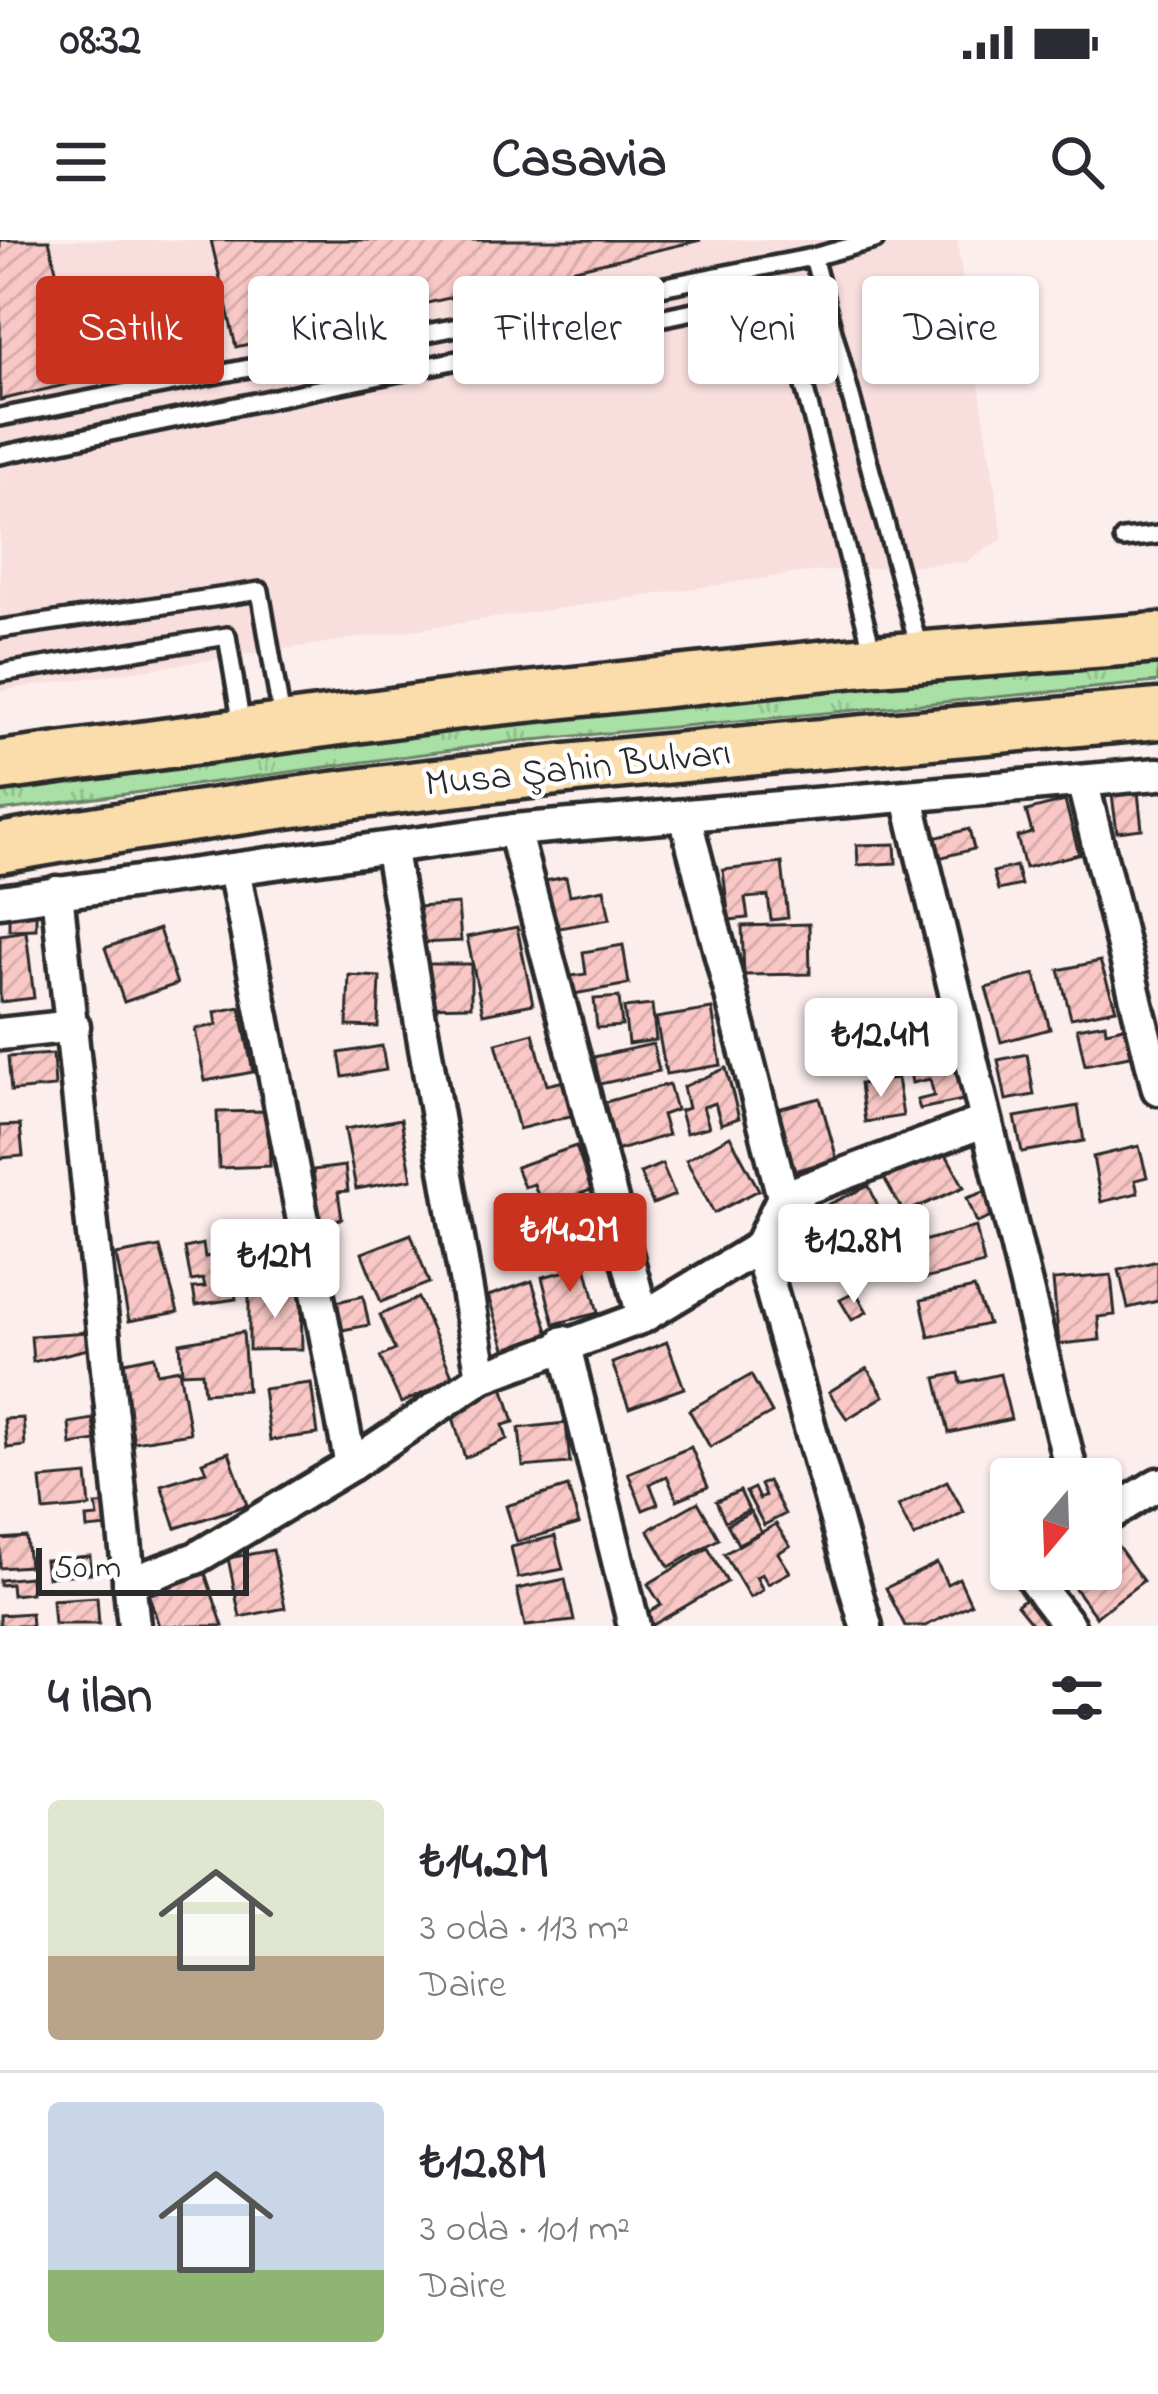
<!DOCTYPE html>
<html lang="tr">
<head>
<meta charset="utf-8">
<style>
  body { margin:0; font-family:"Indie Flower",sans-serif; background:#f2f2f3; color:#2b2b33; height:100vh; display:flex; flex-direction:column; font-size:45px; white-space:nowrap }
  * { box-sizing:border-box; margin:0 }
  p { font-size:39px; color:#7c7c81 }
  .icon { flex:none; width:66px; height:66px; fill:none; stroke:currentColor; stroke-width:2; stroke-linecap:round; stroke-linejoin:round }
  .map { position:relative; height:1386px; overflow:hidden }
  .panel { display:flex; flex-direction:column; background:#fff; flex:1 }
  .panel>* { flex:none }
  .banner { position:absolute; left:36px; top:36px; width:1086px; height:108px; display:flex; gap:24px }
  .needle { width:78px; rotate:199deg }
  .buttons { position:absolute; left:990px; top:1218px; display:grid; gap:24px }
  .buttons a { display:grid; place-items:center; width:132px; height:132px; border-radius:12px; background:#fff; box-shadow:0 3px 9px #0004; font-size:60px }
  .scale { position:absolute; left:36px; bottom:30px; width:213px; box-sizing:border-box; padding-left:12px; border:6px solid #2b2b2b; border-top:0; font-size:33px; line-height:42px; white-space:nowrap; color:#2b2b2b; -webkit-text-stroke:9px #fff; paint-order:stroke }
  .price { position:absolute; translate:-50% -102px; padding:0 27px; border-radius:12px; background:#fff; color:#222; font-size:39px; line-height:78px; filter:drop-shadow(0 3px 6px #0008) }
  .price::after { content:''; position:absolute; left:50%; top:72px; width:36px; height:27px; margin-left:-18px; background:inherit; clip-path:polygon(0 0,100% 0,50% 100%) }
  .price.selected { background:#c8321e; color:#fff }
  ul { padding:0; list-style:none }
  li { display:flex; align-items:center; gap:36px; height:300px; padding:0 48px }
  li+li { border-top:3px solid #e1e1e2 }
  li span { display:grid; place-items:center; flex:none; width:336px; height:240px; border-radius:12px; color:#555 }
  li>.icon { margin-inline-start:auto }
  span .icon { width:144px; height:144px; fill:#fffc; stroke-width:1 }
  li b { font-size:51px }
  h2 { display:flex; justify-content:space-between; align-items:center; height:144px; padding:0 48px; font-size:51px }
  .pill { padding:0 42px; border-radius:12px; background:#fff; box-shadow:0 3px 9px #0004; font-size:42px; line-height:108px }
  .pill.selected { background:#c8321e; color:#fff }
  .status { display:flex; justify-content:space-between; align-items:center; height:84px; padding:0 60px; background:#fff; direction:ltr }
  .status svg { height:33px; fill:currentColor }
  header { display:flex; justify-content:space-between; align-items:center; height:156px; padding:0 48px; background:#fff; font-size:54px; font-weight:700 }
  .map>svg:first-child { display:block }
  .built { fill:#f8dfde }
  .grass { fill:url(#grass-tufts); stroke:#6a8668; stroke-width:3 }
  .building { fill:url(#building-hatch); stroke:#2b2b2b; stroke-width:3 }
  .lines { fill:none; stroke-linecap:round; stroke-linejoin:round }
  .service-casing { stroke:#2b2b2b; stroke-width:24 }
  .minor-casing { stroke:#2b2b2b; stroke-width:39 }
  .primary-casing { stroke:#2b2b2b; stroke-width:57 }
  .service { stroke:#fff; stroke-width:15 }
  .minor { stroke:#fff; stroke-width:30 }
  .primary { stroke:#fbddab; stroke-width:48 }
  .labels { text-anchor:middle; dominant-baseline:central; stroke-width:9; stroke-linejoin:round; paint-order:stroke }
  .street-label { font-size:39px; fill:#2b2b2b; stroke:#fff }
</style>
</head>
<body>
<div class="status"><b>08:32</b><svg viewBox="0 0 49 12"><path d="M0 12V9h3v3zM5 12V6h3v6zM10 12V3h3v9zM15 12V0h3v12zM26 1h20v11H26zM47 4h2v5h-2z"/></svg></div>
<header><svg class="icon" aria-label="menu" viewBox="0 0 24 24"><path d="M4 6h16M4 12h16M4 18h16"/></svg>Casavia<svg class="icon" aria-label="search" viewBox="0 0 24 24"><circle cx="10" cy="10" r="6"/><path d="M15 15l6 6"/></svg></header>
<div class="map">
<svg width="1158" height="1386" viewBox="0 0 1158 1386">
  <defs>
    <pattern id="grass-tufts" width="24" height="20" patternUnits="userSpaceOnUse" patternTransform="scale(3)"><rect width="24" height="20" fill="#a8e0a5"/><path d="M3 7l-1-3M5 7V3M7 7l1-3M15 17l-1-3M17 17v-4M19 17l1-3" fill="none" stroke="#91c08e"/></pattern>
    <pattern id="building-hatch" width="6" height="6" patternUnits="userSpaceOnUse" patternTransform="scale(3)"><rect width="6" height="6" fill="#f9c8c6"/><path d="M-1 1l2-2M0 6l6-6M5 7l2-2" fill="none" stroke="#d6acaa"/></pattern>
  </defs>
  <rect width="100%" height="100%" fill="#fdeeee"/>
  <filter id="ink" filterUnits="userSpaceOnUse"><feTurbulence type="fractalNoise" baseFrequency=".00833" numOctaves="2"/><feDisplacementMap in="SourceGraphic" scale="24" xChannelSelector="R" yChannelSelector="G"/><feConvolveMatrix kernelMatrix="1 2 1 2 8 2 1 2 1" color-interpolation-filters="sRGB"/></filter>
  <g filter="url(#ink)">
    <polygon class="built" points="0,0 957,0 1003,299 967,322 799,333 0,451"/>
    <polygon class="grass" points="1158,415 1158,442 511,502 0,571 0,546 486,481"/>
    <g class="building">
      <polygon points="0,0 49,0 82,141 0,160"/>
      <polygon points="211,0 701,0 236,107"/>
      <polygon points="1138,552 1142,589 1117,592 1112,555"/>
      <polygon points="1065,561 1079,614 1025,628 1017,597 1032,593 1026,571"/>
      <polygon points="969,589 974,609 939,618 934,598"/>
      <polygon points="895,604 896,623 858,625 857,605"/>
      <polygon points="782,623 788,678 771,680 768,656 745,658 748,678 729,680 723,630"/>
      <polygon points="1016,626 1021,645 998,650 993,632"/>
      <polygon points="566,637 570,655 604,649 610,679 554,689 545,641"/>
      <polygon points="458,664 461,701 421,703 418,667"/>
      <polygon points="36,665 36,689 9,690 9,666"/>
      <polygon points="809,684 810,734 744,735 742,686"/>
      <polygon points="517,687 533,764 483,774 467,697"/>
      <polygon points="159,689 177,744 124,762 105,708"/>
      <polygon points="26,691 34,758 0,762 0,695"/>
      <polygon points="623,705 629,744 574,754 571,736 586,734 583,712"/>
      <polygon points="1100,721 1116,769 1071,778 1059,730"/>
      <polygon points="422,724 471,724 471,766 423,767"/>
      <polygon points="1035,734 1050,789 1001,802 986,748"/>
      <polygon points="349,735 380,737 378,787 347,786"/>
      <polygon points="619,757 622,786 597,788 594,759"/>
      <polygon points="652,765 656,800 628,804 624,768"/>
      <polygon points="240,767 253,832 205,841 195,789 217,785 215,772"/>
      <polygon points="712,769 721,825 666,834 656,778"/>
      <polygon points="1105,783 1106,791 1128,786 1134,815 1085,825 1077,788"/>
      <polygon points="533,793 547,845 564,841 574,875 519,889 496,803"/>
      <polygon points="653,804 659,831 600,844 594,817"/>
      <polygon points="382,806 386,830 343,837 339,813"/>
      <polygon points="53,814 55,847 11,851 8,817"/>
      <polygon points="1027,814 1034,855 1006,860 998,820"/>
      <polygon points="958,816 968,859 920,869 917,860 934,856 930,839 912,843 909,826"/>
      <polygon points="726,828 739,878 721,884 715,863 703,867 709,887 686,893 680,871 688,868 683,847"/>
      <polygon points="897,838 903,876 865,882 860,844"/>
      <polygon points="669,844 676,870 662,875 668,895 616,911 602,863"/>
      <polygon points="820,858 837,919 790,932 773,870"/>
      <polygon points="1078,866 1084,901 1022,912 1015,877"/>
      <polygon points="268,871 270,926 219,928 217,872"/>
      <polygon points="401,879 412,939 356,949 345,889"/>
      <polygon points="20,885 23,916 0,918 0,886"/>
      <polygon points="730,896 759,950 714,973 686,920"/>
      <polygon points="941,905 964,947 904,973 883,936"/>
      <polygon points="576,906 591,950 542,967 534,944 524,947 516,927"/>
      <polygon points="1139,906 1147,937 1135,940 1138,953 1101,962 1093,917"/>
      <polygon points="662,924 675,955 653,964 640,933"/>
      <polygon points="345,926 348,951 338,952 342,979 320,983 313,930"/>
      <polygon points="869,946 883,977 829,1002 814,971"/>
      <polygon points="990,950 999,974 977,983 967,958"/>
      <polygon points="976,987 984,1024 916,1041 907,1005"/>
      <polygon points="411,994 429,1043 381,1062 362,1013"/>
      <polygon points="203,1004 205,1017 226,1014 228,1023 217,1025 220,1042 233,1039 236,1059 196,1065 193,1048 205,1047 203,1039 191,1041 185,1008"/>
      <polygon points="160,1007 178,1072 129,1081 116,1015"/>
      <polygon points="1158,1021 1158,1061 1128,1068 1119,1030"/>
      <polygon points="586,1026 598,1073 554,1084 542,1037"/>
      <polygon points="1111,1035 1115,1075 1098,1077 1100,1100 1059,1104 1053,1040"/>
      <polygon points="532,1041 550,1097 506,1111 488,1056"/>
      <polygon points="974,1048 988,1084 929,1097 921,1060"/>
      <polygon points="301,1051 302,1109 249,1110 249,1052"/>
      <polygon points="856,1052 867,1072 852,1080 840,1060"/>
      <polygon points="363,1056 369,1085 342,1090 336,1062"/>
      <polygon points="418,1058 454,1140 401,1163 380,1117 395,1110 380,1075"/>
      <polygon points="87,1092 88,1109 33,1122 31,1096"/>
      <polygon points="243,1092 247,1150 204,1153 202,1132 182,1133 180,1103"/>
      <polygon points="667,1102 684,1148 629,1168 612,1123"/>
      <polygon points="154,1116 157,1133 179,1129 190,1193 134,1202 120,1123"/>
      <polygon points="867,1128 884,1156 847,1179 829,1152"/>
      <polygon points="959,1133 961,1143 1000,1134 1011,1179 949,1193 936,1138"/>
      <polygon points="751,1135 772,1173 710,1207 689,1170"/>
      <polygon points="311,1143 318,1194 270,1200 263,1149"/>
      <polygon points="502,1143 514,1182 503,1185 507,1199 465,1218 450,1167 476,1160 474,1152"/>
      <polygon points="23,1178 25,1206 7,1208 4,1179"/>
      <polygon points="93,1179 96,1201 71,1205 69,1183"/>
      <polygon points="566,1183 570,1223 523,1227 519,1188"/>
      <polygon points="691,1207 708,1247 677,1260 667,1236 650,1244 658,1264 643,1270 628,1233"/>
      <polygon points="229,1212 247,1265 176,1288 161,1245 206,1231 202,1222"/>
      <polygon points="87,1235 90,1267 44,1271 41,1239"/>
      <polygon points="768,1241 785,1274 764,1285 746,1252 754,1248 759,1259 765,1256 760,1245"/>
      <polygon points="947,1241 964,1272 914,1297 898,1266"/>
      <polygon points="568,1247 579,1284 517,1302 506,1266"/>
      <polygon points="740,1251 749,1270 725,1281 716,1261"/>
      <polygon points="698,1262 719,1299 669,1327 648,1290"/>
      <polygon points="108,1264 110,1287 87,1289 86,1278 98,1277 96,1265"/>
      <polygon points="751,1272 761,1292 738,1304 727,1284"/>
      <polygon points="776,1284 790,1306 778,1313 790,1332 768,1344 762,1334 756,1337 763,1350 750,1358 724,1314"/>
      <polygon points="555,1296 563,1329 518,1338 511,1307"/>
      <polygon points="26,1297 29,1326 0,1328 0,1299"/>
      <polygon points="1118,1306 1143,1341 1096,1377 1070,1342 1087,1329 1101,1329 1101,1313"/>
      <polygon points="708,1308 727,1342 651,1386 645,1375 661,1365 648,1344"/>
      <polygon points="273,1310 285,1368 240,1377 228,1318"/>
      <polygon points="90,1316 91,1333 47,1337 45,1320"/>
      <polygon points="937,1323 947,1344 959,1338 971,1364 925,1386 905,1386 886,1348"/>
      <polygon points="205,1333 223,1386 159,1386 148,1352"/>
      <polygon points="30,1337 31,1353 12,1355 11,1344 0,1345 0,1340"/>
      <polygon points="565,1339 574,1381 525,1386 517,1349"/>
      <polygon points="1028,1356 1053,1386 1034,1386 1017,1365"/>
      <polygon points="97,1357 99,1384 54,1384 52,1360"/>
      <polygon points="31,1373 32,1386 0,1386 0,1375"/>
    </g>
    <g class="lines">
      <g class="service-casing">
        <g id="service">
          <polyline points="813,17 919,408"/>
          <polyline points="0,177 813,17 875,0"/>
          <polyline points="0,215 780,53 874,417"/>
          <polyline points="1123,299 1158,295"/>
          <polyline points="0,389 260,351 282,479"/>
          <polyline points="0,433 227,396 242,486"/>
        </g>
      </g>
      <g class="minor-casing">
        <g id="minor">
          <polyline points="1083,544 1158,849"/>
          <polyline points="908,558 1073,1239"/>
          <polyline points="685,576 783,957"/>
          <polyline points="514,590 643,1077"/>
          <polyline points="391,611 482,1137"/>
          <polyline points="234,629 351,1225"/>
          <polyline points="57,652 134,1386"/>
          <polyline points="0,661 514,590 1158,534"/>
          <polyline points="0,794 74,786"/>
          <polyline points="759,1007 866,1386"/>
          <polyline points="564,1102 634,1386"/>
          <polyline points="1101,1280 1158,1244"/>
          <polyline points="1046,1329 1034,1341 1069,1386"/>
          <polyline points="129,1343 196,1318 351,1225 482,1137 643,1077 759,1007 783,957 986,881"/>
        </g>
      </g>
      <g class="primary-casing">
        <g id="primary">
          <polyline points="0,526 451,465 875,420 1158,398"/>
          <path d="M 0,608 C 383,539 771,508 1158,474"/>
        </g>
      </g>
      <use href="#service" class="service"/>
      <use href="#minor" class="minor"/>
      <use href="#primary" class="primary"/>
    </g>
  </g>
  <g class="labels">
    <g class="street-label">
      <text transform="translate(578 530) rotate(-6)">Musa Şahin Bulvarı</text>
    </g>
  </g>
</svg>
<div class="buttons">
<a><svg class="needle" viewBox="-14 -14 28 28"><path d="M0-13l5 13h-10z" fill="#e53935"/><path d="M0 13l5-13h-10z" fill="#7c7c81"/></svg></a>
</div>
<div class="scale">50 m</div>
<b class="price" style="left:881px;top:860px">₺12.4M</b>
<b class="price selected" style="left:570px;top:1055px">₺14.2M</b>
<b class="price" style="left:854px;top:1066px">₺12.8M</b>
<b class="price" style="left:275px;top:1081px">₺12M</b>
<div class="banner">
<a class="pill selected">Satılık</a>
<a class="pill">Kiralık</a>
<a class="pill">Filtreler</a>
<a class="pill">Yeni</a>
<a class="pill">Daire</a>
</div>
</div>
<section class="panel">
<h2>4 ilan<svg class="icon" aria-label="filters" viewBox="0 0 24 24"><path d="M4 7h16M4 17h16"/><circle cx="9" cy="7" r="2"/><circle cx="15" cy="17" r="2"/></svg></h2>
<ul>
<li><span style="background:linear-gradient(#dfe7d0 65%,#b9a48a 0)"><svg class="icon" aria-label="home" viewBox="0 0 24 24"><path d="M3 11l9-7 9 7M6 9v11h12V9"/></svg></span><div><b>₺14.2M</b><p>3 oda · 113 m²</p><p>Daire</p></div></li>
<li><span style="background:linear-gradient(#c9d6e8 70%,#8fb573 0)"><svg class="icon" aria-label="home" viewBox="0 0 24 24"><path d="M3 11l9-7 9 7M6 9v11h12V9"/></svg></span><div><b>₺12.8M</b><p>3 oda · 101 m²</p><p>Daire</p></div></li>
</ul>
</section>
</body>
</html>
